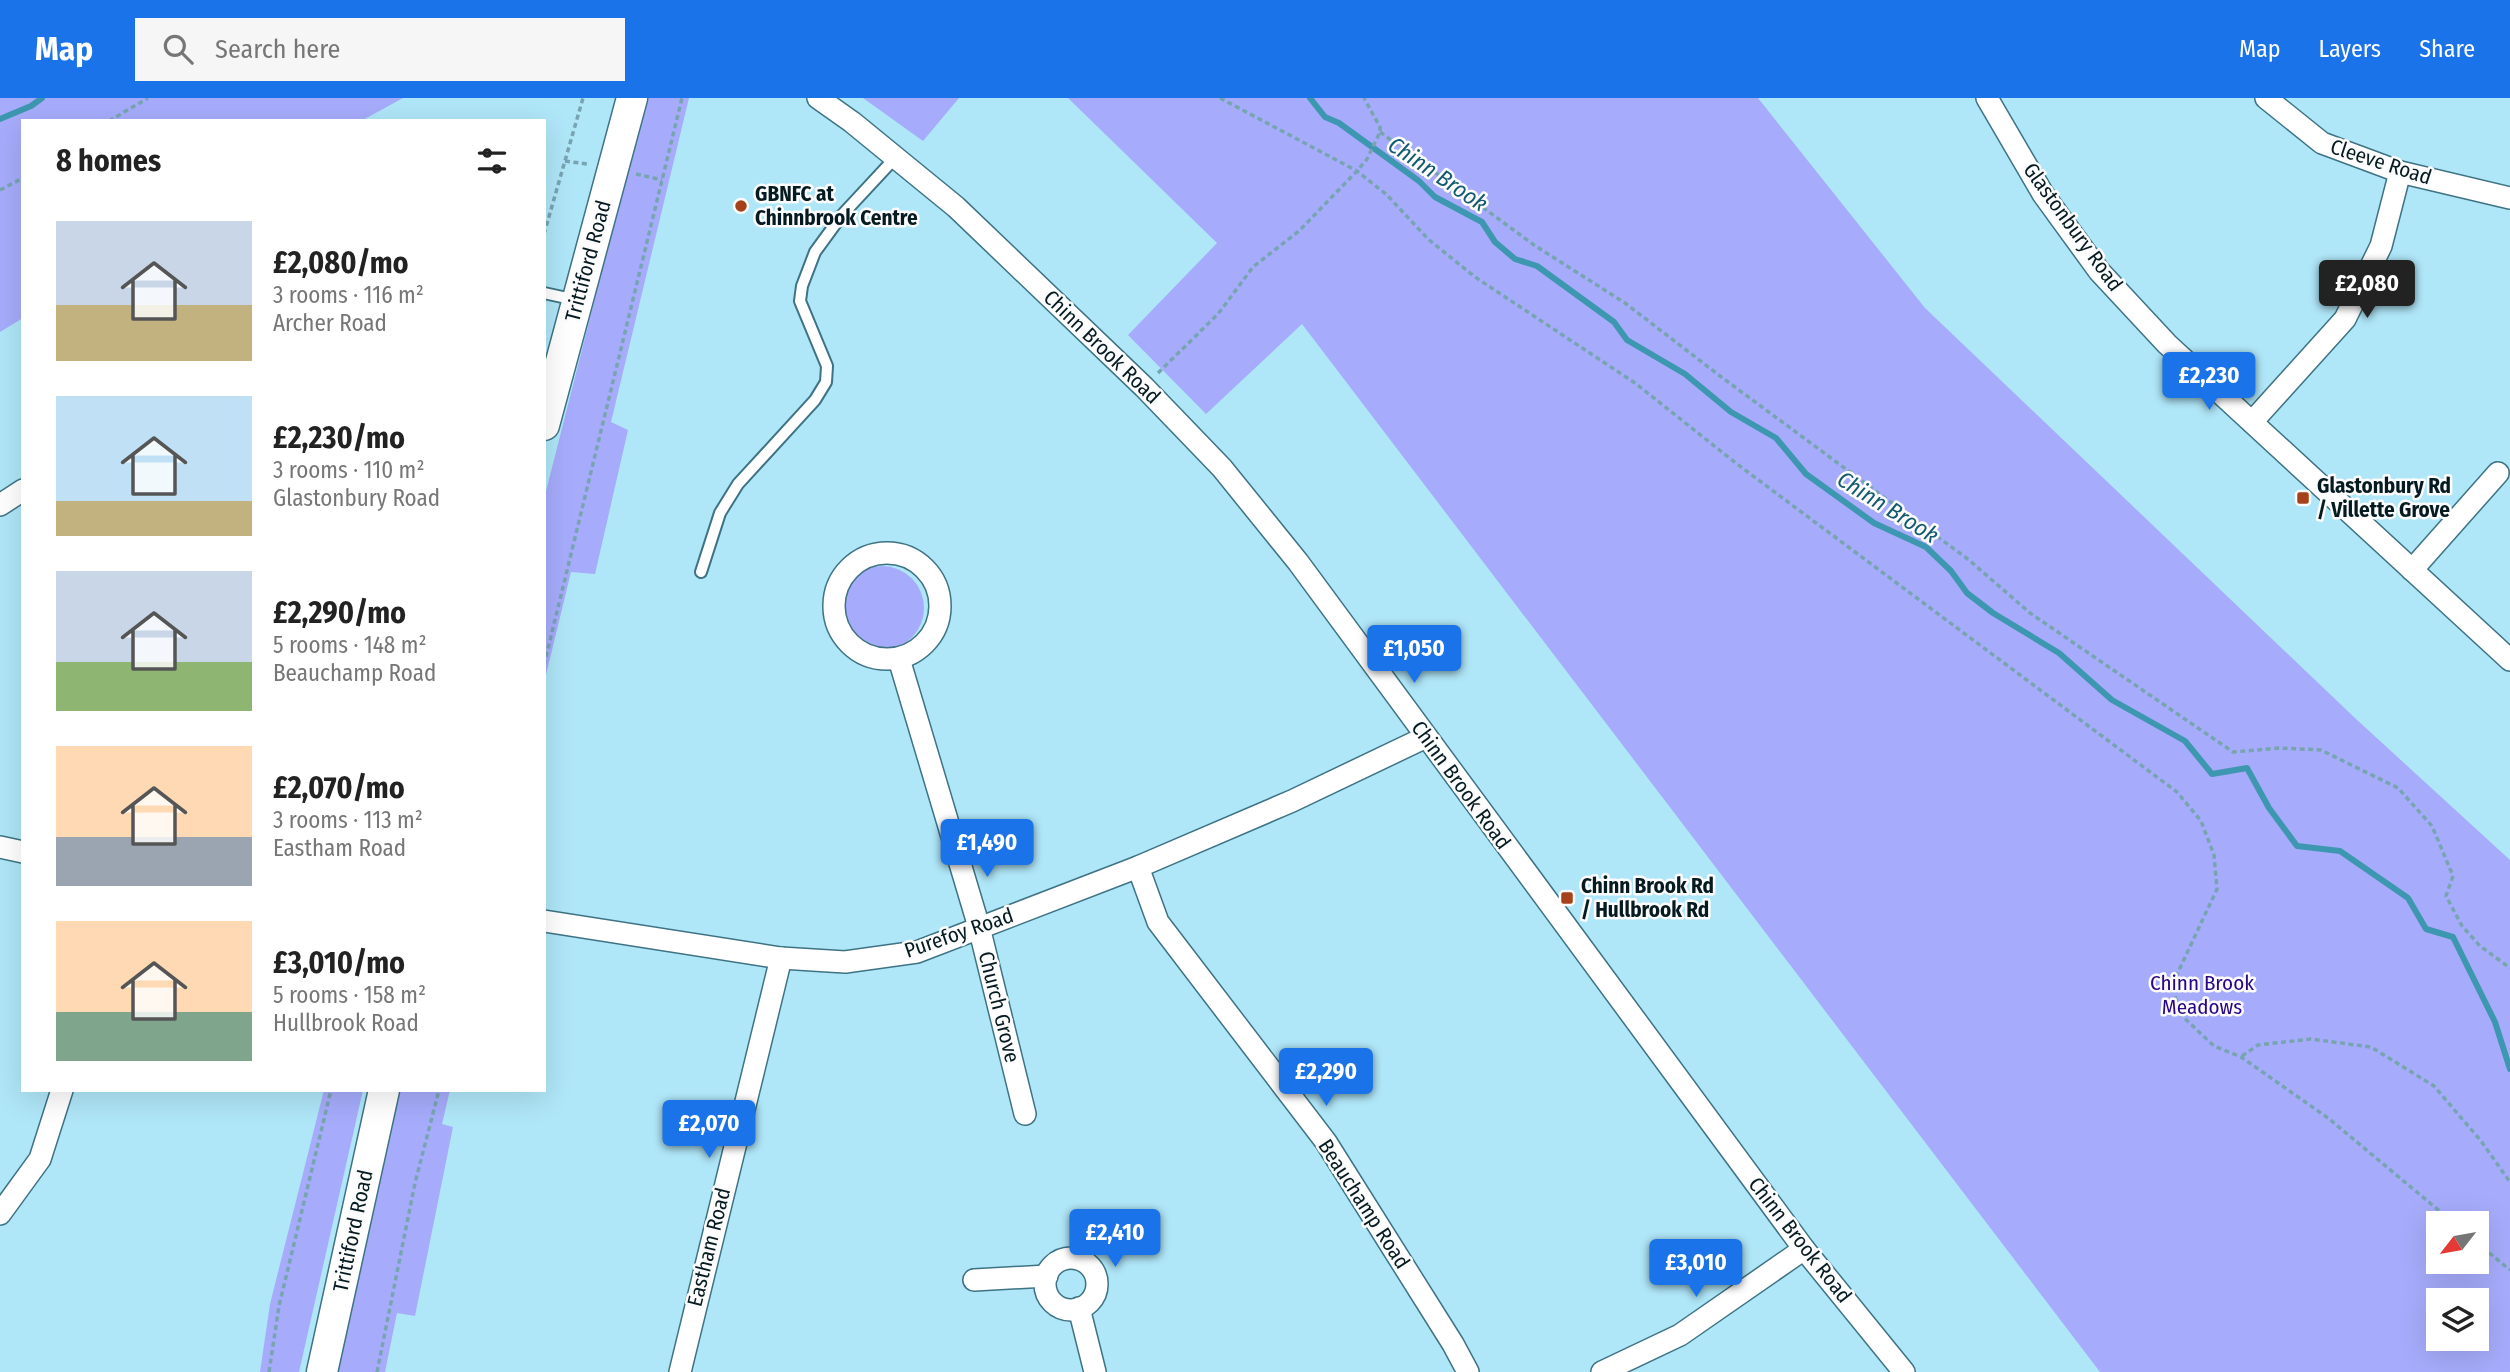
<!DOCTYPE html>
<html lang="en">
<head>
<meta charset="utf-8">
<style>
  body { margin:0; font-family:"Fira Sans Condensed",sans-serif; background:#f6f6f6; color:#222; height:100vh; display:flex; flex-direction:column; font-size:26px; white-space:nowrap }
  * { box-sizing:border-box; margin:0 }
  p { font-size:23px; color:#767676 }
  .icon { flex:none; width:38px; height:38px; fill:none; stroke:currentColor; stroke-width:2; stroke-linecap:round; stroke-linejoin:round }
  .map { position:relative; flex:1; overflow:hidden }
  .sheet { position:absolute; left:21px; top:21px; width:525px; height:973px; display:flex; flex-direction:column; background:#fff; border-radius:0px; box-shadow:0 7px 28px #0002 }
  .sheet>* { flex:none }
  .needle { width:46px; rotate:239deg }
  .controls { position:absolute; left:2426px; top:1113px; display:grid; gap:14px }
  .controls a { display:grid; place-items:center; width:63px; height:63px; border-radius:0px; background:#fff; box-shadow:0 7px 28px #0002; font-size:35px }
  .price { position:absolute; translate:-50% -60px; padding:0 16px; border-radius:7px; background:#1a73e8; color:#fff; font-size:23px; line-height:46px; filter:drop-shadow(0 2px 4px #0008) }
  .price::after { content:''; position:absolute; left:50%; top:42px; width:21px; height:16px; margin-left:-10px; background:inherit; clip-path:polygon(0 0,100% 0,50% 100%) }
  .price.on { background:#222; color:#fff }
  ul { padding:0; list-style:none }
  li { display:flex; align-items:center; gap:21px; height:175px; padding:0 35px }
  li span { display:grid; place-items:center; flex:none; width:196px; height:140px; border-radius:0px; color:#555 }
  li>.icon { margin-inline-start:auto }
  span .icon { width:84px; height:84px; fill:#fffc; stroke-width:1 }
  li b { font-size:30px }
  h2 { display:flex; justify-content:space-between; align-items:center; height:84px; padding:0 35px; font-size:30px }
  header { display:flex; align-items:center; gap:42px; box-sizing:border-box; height:98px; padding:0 35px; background:#1a73e8; color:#fff }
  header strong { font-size:33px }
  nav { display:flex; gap:38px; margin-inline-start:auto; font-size:24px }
  .search { width:490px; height:63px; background:#f6f6f6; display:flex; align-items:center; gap:18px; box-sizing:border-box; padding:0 24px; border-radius:0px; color:#767676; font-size:26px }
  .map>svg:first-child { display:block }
  .green { fill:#a6acfb; fill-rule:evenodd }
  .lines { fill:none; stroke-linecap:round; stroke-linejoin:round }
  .stream { stroke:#3e97b0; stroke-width:6 }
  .lane-casing { stroke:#3e7383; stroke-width:14 }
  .street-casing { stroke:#3e7383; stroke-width:24 }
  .secondary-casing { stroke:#3e7383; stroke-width:33 }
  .path { stroke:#78a4b2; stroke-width:3.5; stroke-dasharray:5 3.5; stroke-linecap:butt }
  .lane { stroke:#fff; stroke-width:10 }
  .street { stroke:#fff; stroke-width:21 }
  .secondary { stroke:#fff; stroke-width:30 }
  .poi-dot { fill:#a74119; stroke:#fcfcfc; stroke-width:2.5 }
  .labels { text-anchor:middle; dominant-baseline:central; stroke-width:5; stroke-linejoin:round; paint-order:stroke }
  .street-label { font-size:21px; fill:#051b21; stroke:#fcfcfc }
  .poi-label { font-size:21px; font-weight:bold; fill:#051b21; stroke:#fcfcfc; text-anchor:start }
  .park-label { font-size:21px; fill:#290688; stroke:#fcfcfc }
  .water-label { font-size:23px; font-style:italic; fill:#125a6d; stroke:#fcfcfc }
</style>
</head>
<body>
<header>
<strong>Map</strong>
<div class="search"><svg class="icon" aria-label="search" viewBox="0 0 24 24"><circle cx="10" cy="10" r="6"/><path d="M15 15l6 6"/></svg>Search here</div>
<nav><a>Map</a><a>Layers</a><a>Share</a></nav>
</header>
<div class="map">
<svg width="2510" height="1274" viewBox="0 0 2510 1274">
  <rect width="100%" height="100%" fill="#afe6f8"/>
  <g class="green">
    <polygon points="0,0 403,0 361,23 23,23 23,220 0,234"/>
    <polygon points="646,0 689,0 611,324 628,332 595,476 571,474 544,585 544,401"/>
    <polygon points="863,0 959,0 923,43"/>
    <path d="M 1068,0 L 1758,0 L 1925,210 L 2356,621 L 2510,762 L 2510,1274 L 2100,1274 L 1302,226 L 1206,316 L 1128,237 L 1217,145 ZM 2438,1125 L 2476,1125 L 2476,1164 L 2438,1164 ZM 2438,1202 L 2476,1202 L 2476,1241 L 2438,1241 Z"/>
    <circle cx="882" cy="510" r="42"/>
    <polygon points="324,992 363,992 299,1274 260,1274 270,1206"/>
    <polygon points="396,992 450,992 442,1026 453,1029 415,1218 397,1215 385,1274 330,1274"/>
  </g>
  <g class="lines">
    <g class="stream">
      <polyline points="1310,0 1325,19 1339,25 1419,83 1435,99 1482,124 1495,144 1515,161 1537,168 1614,224 1627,242 1685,276 1731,314 1776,340 1806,376 1874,425 1926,449 1951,473 1967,495 1993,515 2059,555 2112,602 2185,643 2212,676 2247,670 2269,710 2297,748 2340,753 2408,800 2426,831 2453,839 2495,924 2510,971"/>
      <polyline points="0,21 31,8 42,0"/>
    </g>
    <g class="lane-casing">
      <g id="lane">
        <polyline points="544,195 576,202"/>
        <polyline points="701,474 720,415 738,386 815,302 826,284 827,268 800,203 802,188 815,154 842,117 895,60"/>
      </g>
    </g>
    <g class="street-casing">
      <g id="street">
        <polyline points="818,0 852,24 956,109 1144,289 1222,370 1298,464 1804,1151 1904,1274"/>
        <polyline points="1987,0 2043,96 2099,173 2167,246 2510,562"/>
        <polyline points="2266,0 2322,45 2400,74 2510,100"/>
        <polyline points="2252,324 2345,221 2381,148 2400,74"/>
        <polyline points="0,407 23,392"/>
        <circle cx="887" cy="508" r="53"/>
        <polyline points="2412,472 2498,375"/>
        <polyline points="899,561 979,829 1025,1016"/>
        <polyline points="0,749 23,754"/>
        <polyline points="1138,769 1158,824 1326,1044 1453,1246 1468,1274"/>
        <polyline points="544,823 781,860 845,864 917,854 1138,769 1292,703 1426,639"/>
        <polyline points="0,1116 40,1061 62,992"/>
        <circle cx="1071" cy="1186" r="26"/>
        <polyline points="974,1182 1047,1178"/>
        <polyline points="1079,1210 1095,1274"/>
        <polyline points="680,1274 781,860"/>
        <polyline points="1602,1274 1680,1237 1804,1151"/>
      </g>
    </g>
    <g class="secondary-casing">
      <g id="secondary">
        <polyline points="544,327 632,0"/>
        <polyline points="322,1274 384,992"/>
      </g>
    </g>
    <g class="path">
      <polyline points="1220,0 1357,73 1387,97 1428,141 1475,179 1635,285 1737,366 2177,694 2201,723 2214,757 2217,791 2172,887 2180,916 2214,948 2241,959 2328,1020 2454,1125"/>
      <polyline points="109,23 148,0"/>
      <polyline points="1380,34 1534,147 1625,205 1720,278 1969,462 2030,515 2233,654 2280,650 2321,652 2398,690 2432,728 2453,778 2446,798 2462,828 2480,848 2510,870"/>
      <polyline points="565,63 587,66"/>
      <polyline points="636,76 662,82"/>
      <polyline points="0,92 23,80"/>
      <polyline points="544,136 583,0"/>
      <polyline points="1158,275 1218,216 1253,169 1299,133 1357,73 1367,61 1380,34 1380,29 1364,0"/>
      <polyline points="544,567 682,0"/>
      <polyline points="2242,958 2258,947 2311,941 2371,949 2434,988 2481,1043 2510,1084"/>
      <polyline points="2476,1144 2510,1172"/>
      <polyline points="269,1274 279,1208 331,992"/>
      <polyline points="377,1274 415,1085 439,992"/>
    </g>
    <use href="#lane" class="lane"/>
    <use href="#street" class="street"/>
    <use href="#secondary" class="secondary"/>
  </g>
  <g class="poi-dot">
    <circle cx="741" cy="108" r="7"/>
    <rect x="2296" y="393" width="14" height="14" rx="3.5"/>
    <rect x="1560" y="793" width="14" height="14" rx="3.5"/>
  </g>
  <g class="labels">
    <g class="street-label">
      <text transform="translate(2381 64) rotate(18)">Cleeve Road</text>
      <text transform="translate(2073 129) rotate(54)">Glastonbury Road</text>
      <text transform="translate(588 163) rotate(-75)">Trittiford Road</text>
      <text transform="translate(1102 249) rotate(44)">Chinn Brook Road</text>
      <text transform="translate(1461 687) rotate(54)">Chinn Brook Road</text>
      <text transform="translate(959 835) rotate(-19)">Purefoy Road</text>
      <text transform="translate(999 909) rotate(76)">Church Grove</text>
      <text transform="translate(1364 1106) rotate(57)">Beauchamp Road</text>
      <text transform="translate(353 1133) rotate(-78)">Trittiford Road</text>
      <text transform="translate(1800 1142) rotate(52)">Chinn Brook Road</text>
      <text transform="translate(709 1149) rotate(-76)">Eastham Road</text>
    </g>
    <g class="poi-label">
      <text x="755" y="96">GBNFC at<tspan x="755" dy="24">Chinnbrook Centre</tspan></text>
      <text x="2317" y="388">Glastonbury Rd<tspan x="2317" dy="24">/ Villette Grove</tspan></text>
      <text x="1581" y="788">Chinn Brook Rd<tspan x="1581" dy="24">/ Hullbrook Rd</tspan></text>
    </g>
    <g class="park-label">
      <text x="2202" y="885">Chinn Brook<tspan x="2202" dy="24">Meadows</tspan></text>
    </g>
    <g class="water-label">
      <text transform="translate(1438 76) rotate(34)">Chinn Brook</text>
      <text transform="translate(1888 409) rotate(32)">Chinn Brook</text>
    </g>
  </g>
</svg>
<div class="controls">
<a><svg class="needle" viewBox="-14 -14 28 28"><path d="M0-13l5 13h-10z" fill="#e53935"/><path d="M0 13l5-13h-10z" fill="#767676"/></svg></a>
<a><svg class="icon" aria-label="layers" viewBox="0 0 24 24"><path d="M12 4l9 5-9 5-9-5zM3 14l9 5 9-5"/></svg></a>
</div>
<b class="price on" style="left:2367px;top:222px">£2,080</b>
<b class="price" style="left:2209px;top:314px">£2,230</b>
<b class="price" style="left:1414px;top:587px">£1,050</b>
<b class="price" style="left:987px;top:781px">£1,490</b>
<b class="price" style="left:1326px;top:1010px">£2,290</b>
<b class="price" style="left:709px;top:1062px">£2,070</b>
<b class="price" style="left:1115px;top:1171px">£2,410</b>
<b class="price" style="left:1696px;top:1201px">£3,010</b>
<section class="sheet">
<h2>8 homes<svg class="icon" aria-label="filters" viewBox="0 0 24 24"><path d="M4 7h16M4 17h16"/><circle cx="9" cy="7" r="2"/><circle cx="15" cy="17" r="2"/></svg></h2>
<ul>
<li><span style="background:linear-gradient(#c9d6e8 60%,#c2b280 0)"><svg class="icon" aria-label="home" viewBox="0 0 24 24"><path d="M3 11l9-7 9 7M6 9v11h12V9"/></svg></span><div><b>£2,080/mo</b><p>3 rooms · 116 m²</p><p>Archer Road</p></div></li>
<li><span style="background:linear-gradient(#bfe0f5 75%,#c2b280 0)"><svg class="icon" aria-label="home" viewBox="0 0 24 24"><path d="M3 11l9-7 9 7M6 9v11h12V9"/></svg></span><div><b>£2,230/mo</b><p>3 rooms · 110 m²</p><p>Glastonbury Road</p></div></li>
<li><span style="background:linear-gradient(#c9d6e8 65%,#8fb573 0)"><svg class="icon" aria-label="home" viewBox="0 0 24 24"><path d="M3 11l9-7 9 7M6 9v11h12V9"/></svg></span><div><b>£2,290/mo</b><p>5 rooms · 148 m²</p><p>Beauchamp Road</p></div></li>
<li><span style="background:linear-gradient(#ffd9b3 65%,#9aa5b1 0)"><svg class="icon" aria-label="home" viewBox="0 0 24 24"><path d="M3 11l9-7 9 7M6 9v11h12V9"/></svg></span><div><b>£2,070/mo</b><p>3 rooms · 113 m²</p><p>Eastham Road</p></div></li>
<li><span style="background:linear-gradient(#ffd9b3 65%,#7fa58c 0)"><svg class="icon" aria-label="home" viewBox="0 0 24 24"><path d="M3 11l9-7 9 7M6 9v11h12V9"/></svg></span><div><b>£3,010/mo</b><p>5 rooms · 158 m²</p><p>Hullbrook Road</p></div></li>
</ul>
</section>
</div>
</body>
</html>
